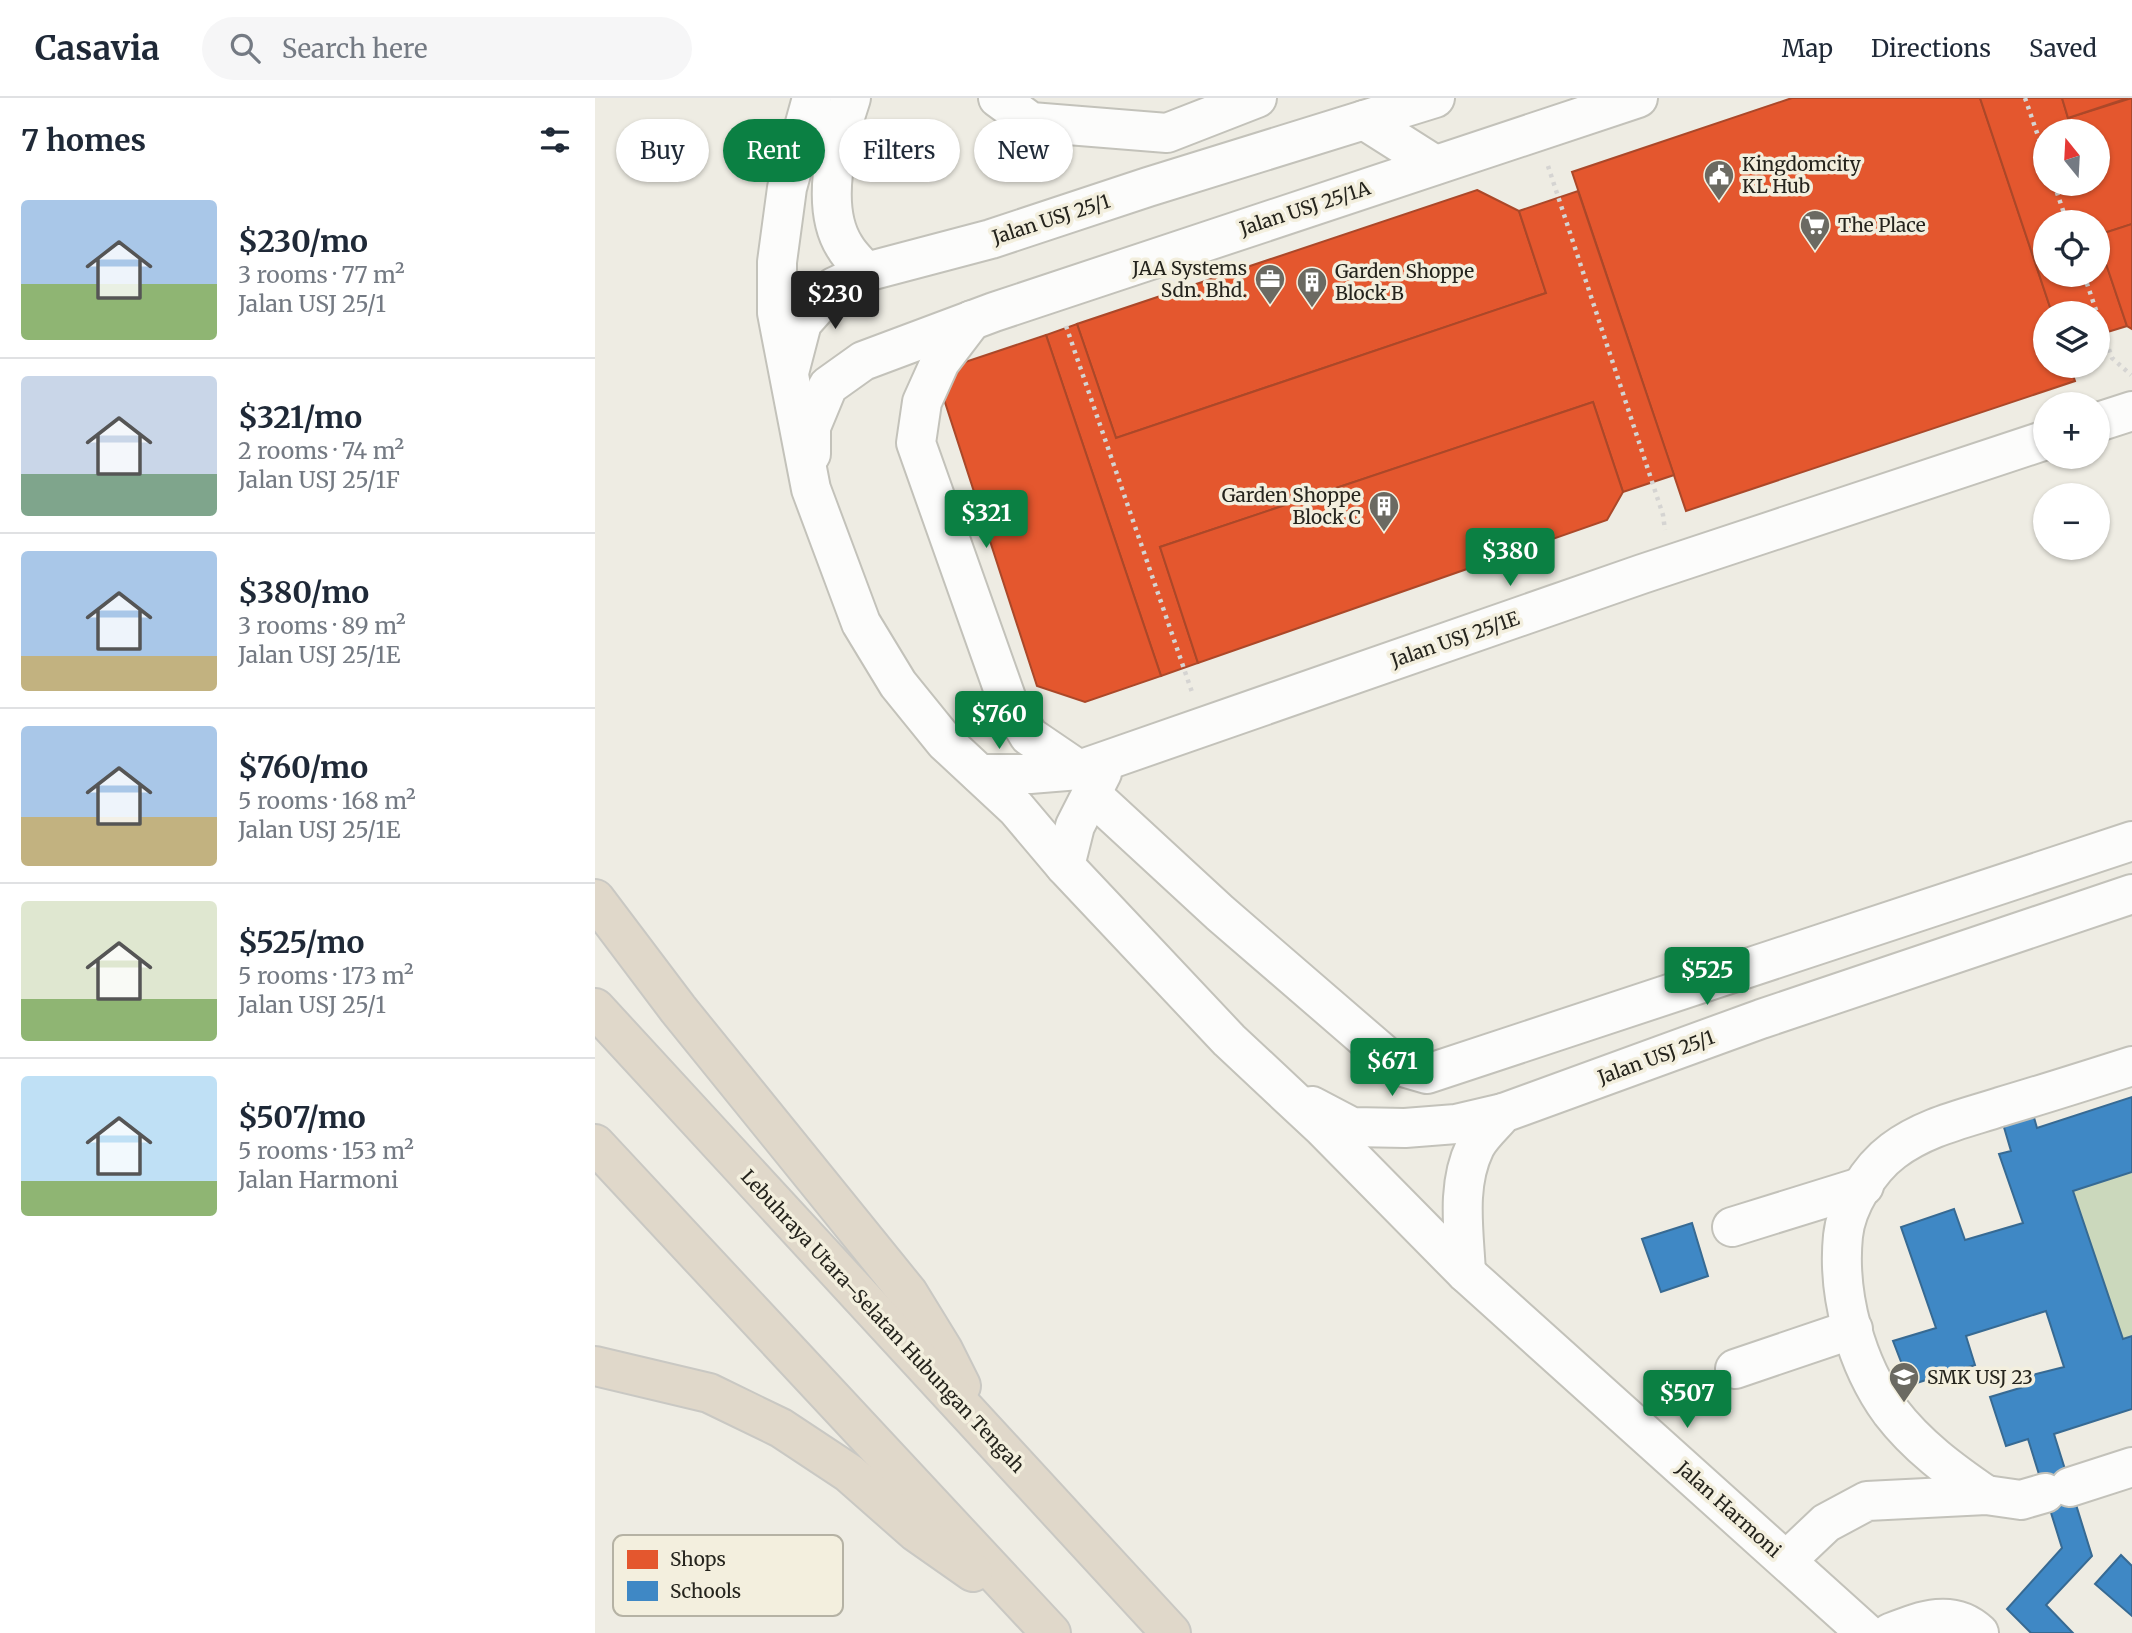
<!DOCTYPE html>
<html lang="en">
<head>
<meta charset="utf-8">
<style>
  body { margin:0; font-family:Merriweather,serif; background:#f6f6f7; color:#1f2937; height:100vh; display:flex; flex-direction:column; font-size:26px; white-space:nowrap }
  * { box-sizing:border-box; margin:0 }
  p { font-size:23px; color:#747a83 }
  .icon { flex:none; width:38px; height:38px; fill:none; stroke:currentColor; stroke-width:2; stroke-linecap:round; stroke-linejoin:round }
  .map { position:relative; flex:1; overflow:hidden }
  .details { display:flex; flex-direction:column; background:#fff; width:595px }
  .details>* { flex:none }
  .guide { position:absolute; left:21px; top:21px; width:665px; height:63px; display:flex; gap:14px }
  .needle { width:46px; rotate:342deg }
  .controls { position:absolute; left:1438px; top:21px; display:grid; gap:14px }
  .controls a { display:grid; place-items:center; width:77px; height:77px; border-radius:50%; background:#fff; box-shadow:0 2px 5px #0004; font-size:35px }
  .price { position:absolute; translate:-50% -60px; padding:0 16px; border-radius:7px; background:#0b8043; color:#fff; font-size:23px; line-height:46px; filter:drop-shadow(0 2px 4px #0008) }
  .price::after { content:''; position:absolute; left:50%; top:42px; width:21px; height:16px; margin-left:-10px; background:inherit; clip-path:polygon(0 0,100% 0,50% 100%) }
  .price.on { background:#222; color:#fff }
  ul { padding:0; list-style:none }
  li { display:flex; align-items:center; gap:21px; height:175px; padding:0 21px }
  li+li { border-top:2px solid #e0e1e3 }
  li span { display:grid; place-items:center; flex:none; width:196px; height:140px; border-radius:7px; color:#555 }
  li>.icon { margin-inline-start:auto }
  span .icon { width:84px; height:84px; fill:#fffc; stroke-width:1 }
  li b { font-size:30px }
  h2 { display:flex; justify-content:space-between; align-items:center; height:84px; padding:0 21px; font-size:30px }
  .pill { padding:0 24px; border-radius:32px; background:#fff; box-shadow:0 2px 5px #0004; font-size:24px; line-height:63px }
  .pill.on { background:#0b8043; color:#fff }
  header { display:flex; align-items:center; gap:42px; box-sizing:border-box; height:98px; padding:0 35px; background:#fff; border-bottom:2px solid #e0e1e3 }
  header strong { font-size:33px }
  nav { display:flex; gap:38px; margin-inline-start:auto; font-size:24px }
  .search { width:490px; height:63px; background:#f6f6f7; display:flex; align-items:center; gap:18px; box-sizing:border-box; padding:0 24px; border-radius:38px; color:#747a83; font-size:26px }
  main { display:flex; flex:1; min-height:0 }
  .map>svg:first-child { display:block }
  .green { fill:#cbd8bc }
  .shops { fill:#e4572e; stroke:#ab4829; stroke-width:2; fill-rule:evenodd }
  .schools { fill:#3f88c5; stroke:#376a93; stroke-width:2 }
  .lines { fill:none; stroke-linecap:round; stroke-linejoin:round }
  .minor-casing { stroke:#c3c2ba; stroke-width:42 }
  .highway-casing { stroke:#c9c8c3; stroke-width:42 }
  .path { stroke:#d5d4d2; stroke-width:4.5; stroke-dasharray:3.5 5; stroke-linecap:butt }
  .minor { stroke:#fcfcfb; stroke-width:38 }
  .highway { stroke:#e0d8ca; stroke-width:38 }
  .labels { text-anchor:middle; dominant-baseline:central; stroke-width:7; stroke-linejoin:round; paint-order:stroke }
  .poi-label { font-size:19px; fill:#25241d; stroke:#f3efde; text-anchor:start }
  .street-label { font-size:19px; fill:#25241d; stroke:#f3efde }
  .key { fill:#f3efde; stroke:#b5b2a4; stroke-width:2 }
  .key-label { font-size:19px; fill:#25241d }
</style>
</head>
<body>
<header>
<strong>Casavia</strong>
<div class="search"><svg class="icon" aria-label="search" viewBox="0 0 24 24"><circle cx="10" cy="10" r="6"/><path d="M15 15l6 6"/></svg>Search here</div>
<nav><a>Map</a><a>Directions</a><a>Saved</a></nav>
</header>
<main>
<section class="details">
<h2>7 homes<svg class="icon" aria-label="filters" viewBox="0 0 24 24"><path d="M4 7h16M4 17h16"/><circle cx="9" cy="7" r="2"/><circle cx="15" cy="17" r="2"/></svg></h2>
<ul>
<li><span style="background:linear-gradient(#a9c7e8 60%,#8fb573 0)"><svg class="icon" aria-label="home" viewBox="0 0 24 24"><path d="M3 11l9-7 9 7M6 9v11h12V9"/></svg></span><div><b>$230/mo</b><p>3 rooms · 77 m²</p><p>Jalan USJ 25/1</p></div></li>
<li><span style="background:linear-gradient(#c9d6e8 70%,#7fa58c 0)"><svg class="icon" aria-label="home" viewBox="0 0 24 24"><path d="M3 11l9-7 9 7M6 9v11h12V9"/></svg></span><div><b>$321/mo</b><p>2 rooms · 74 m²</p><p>Jalan USJ 25/1F</p></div></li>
<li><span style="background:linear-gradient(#a9c7e8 75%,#c2b280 0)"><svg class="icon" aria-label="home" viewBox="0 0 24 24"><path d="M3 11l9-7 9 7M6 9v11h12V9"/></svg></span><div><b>$380/mo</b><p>3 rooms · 89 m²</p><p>Jalan USJ 25/1E</p></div></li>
<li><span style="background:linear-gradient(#a9c7e8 65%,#c2b280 0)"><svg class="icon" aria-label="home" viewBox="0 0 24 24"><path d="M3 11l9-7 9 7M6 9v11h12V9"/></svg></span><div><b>$760/mo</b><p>5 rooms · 168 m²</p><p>Jalan USJ 25/1E</p></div></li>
<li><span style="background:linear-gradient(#dfe7d0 70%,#8fb573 0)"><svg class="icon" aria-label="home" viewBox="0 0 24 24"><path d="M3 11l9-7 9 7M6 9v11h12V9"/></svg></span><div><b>$525/mo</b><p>5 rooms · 173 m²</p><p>Jalan USJ 25/1</p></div></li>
<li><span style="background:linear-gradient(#bfe0f5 75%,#8fb573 0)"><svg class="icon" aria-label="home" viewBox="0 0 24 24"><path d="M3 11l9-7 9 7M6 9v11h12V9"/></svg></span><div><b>$507/mo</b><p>5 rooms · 153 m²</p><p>Jalan Harmoni</p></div></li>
</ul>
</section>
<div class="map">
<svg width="1537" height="1535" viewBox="0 0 1537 1535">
  <rect width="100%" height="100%" fill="#eeece3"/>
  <polygon class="green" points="1537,1074 1537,1238 1528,1241 1478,1093"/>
  <g class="shops">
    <polygon points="1197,0 1385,0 1457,215 1451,215 1451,268 1475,268 1480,283 1091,413 977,74"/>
    <path d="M 1385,0 L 1467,0 L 1473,20 L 1537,0 L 1537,126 L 1503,137 L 1503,124 L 1451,124 L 1451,177 L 1503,177 L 1503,142 L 1532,228 L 1503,237 L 1503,215 L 1457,215 ZM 1451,33 L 1503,33 L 1503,86 L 1451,86 Z"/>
    <polygon points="1467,0 1533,0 1473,20"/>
    <polygon points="882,92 924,113 951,195 521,340 482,226"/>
    <polygon points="983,93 1079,377 1028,394 998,304 565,449 603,565 566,578 451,237 482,226 521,340 951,195 924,113"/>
    <polygon points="1537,126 1537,231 1532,228 1503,142 1503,137"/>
    <polygon points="451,237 566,578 490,604 442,588 347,295 361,267"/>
    <polygon points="998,304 1028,394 1012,422 603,565 565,449"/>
  </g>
  <g class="schools">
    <polygon points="1537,999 1537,1074 1478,1093 1528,1241 1537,1238 1537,1311 1459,1336 1497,1458 1451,1507 1478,1535 1436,1535 1412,1511 1467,1450 1433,1341 1411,1348 1395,1299 1435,1287 1433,1278 1469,1269 1451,1213 1371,1238 1380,1267 1315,1287 1298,1243 1341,1230 1306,1129 1359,1111 1370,1142 1428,1125 1404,1056 1416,1053 1408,1026 1438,1016 1442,1030"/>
    <polygon points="1097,1125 1113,1178 1066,1194 1047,1141"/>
    <polygon points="1526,1457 1537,1468 1537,1518 1500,1486"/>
  </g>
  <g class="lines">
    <g class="minor-casing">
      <g id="minor">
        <polyline points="217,0 192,90 182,164 182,215 216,391 266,525 303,586 350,644 421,710 470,768 634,942 728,1030 871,1175 1271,1535"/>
        <path d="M 256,0 C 242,41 224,109 250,149 C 255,158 264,166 271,174"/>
        <polyline points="403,0 436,24 572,35 662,0"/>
        <polyline points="769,22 840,67"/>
        <polyline points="377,222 345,264 327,304 321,345 412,602 434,638 484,672"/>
        <polyline points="195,271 207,225 239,189 271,174 396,141 553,89 840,0"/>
        <polyline points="1503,324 1537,313"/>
        <polyline points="216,356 216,329 233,288 268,263 399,214 1043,0"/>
        <polyline points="385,676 435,676 484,672 1047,476 1451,342"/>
        <polyline points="496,696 625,815 801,967 832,976 1537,743"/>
        <polyline points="470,768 480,728 507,675"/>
        <polyline points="717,1008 757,1029 810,1030 861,1026 908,1015"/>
        <polyline points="1137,1129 1269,1088"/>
        <path d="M 871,1175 C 869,1133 861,1088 880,1049 C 886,1037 899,1026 908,1015 L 1166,921 L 1537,796"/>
        <polyline points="1140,1271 1258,1231"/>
        <polyline points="1475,1389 1537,1369"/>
        <path d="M 1391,1397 C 1356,1373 1322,1348 1296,1314 C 1261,1266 1242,1197 1248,1138 C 1251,1108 1274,1071 1298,1053 C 1330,1029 1368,1021 1405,1009 C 1449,996 1493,982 1537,968"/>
        <polyline points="1192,1462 1231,1425 1272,1403 1391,1397 1426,1402 1450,1395"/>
        <path d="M 1295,1535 C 1326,1523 1357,1510 1384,1535"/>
      </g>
    </g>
    <g class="highway-casing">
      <g id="highway">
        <polyline points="0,801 83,911 313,1195 348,1252 366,1288"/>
        <polyline points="0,910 576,1535"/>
        <polyline points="0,1046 456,1535"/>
        <polyline points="0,1268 114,1295 186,1330 254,1375 321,1434 378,1474"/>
      </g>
    </g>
    <g class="path">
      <polyline points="1430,0 1451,61"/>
      <polyline points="953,68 1068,417 1070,432"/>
      <polyline points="1459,86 1472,124"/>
      <polyline points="1489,177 1502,215"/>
      <polyline points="1503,219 1517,260 1536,277"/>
      <polyline points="471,228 598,597"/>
    </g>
    <use href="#minor" class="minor"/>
    <use href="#highway" class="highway"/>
  </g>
  <defs>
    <g id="civic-pin" transform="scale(1.575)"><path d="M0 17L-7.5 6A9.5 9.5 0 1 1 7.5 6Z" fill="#6b6a62" stroke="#f3efde"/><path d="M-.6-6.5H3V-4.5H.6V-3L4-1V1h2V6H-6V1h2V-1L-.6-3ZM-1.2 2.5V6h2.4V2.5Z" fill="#fff"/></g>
    <g id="supermarket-pin" transform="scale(1.575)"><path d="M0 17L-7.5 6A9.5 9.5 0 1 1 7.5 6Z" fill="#6b6a62" stroke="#f3efde"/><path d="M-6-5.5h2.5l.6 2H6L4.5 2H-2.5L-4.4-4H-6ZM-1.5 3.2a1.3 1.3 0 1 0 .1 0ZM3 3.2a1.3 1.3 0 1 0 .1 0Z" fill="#fff"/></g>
    <g id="office-pin" transform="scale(1.575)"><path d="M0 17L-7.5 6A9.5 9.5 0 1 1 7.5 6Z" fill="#6b6a62" stroke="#f3efde"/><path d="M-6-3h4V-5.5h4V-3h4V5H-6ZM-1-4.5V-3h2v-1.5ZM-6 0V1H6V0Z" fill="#fff"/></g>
    <g id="building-pin" transform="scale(1.575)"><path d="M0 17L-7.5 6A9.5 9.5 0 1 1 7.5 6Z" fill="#6b6a62" stroke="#f3efde"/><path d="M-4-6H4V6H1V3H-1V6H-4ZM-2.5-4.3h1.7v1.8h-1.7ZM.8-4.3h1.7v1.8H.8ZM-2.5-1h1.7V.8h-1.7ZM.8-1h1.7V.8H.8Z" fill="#fff"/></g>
    <g id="school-pin" transform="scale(1.575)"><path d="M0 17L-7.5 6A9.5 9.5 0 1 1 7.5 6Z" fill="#6b6a62" stroke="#f3efde"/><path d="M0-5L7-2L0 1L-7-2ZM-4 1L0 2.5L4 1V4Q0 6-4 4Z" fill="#fff"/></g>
  </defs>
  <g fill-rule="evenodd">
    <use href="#civic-pin" x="1124" y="77"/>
    <use href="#supermarket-pin" x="1220" y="127"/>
    <use href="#office-pin" x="675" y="181"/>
    <use href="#building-pin" x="717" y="184"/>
    <use href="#building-pin" x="789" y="408"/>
    <use href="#school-pin" x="1309" y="1279"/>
  </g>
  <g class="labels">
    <g class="poi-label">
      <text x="1147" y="66">Kingdomcity<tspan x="1147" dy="22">KL Hub</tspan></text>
      <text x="1243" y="127">The Place</text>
      <text x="652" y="170" text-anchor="end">JAA Systems<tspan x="652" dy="22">Sdn. Bhd.</tspan></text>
      <text x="740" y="173">Garden Shoppe<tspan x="740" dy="22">Block B</tspan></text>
      <text x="766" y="397" text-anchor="end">Garden Shoppe<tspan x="766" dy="22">Block C</tspan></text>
      <text x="1332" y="1279">SMK USJ 23</text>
    </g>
    <g class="street-label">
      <text transform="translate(710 110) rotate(-18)">Jalan USJ 25/1A</text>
      <text transform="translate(456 121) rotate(-18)">Jalan USJ 25/1</text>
      <text transform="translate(860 541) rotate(-19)">Jalan USJ 25/1E</text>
      <text transform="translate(1061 959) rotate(-20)">Jalan USJ 25/1</text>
      <text transform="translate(288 1223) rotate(47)">Lebuhraya Utara–Selatan Hubungan Tengah</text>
      <text transform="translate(1134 1411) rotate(42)">Jalan Harmoni</text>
    </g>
  </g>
  <rect x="18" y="1437" width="230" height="81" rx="10" class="key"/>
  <rect x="32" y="1452" width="31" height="19" fill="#e4572e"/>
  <rect x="32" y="1483" width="31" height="20" fill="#3f88c5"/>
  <g class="key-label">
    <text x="75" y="1468">Shops</text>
    <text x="75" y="1500">Schools</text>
  </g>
</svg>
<div class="controls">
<a><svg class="needle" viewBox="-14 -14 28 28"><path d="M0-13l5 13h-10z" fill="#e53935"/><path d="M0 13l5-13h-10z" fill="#747a83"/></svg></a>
<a><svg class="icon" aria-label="locate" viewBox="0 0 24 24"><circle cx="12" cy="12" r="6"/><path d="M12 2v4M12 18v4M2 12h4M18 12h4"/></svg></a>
<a><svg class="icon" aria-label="layers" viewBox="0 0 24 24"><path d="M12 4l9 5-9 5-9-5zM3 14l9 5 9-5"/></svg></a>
<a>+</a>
<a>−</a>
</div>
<b class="price on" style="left:240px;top:233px">$230</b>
<b class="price" style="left:391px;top:452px">$321</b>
<b class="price" style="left:915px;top:490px">$380</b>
<b class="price" style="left:404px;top:653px">$760</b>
<b class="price" style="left:1112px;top:909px">$525</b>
<b class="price" style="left:797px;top:1000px">$671</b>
<b class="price" style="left:1092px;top:1332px">$507</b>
<div class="guide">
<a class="pill">Buy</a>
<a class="pill on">Rent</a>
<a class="pill">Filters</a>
<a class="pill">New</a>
</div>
</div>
</main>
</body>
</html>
